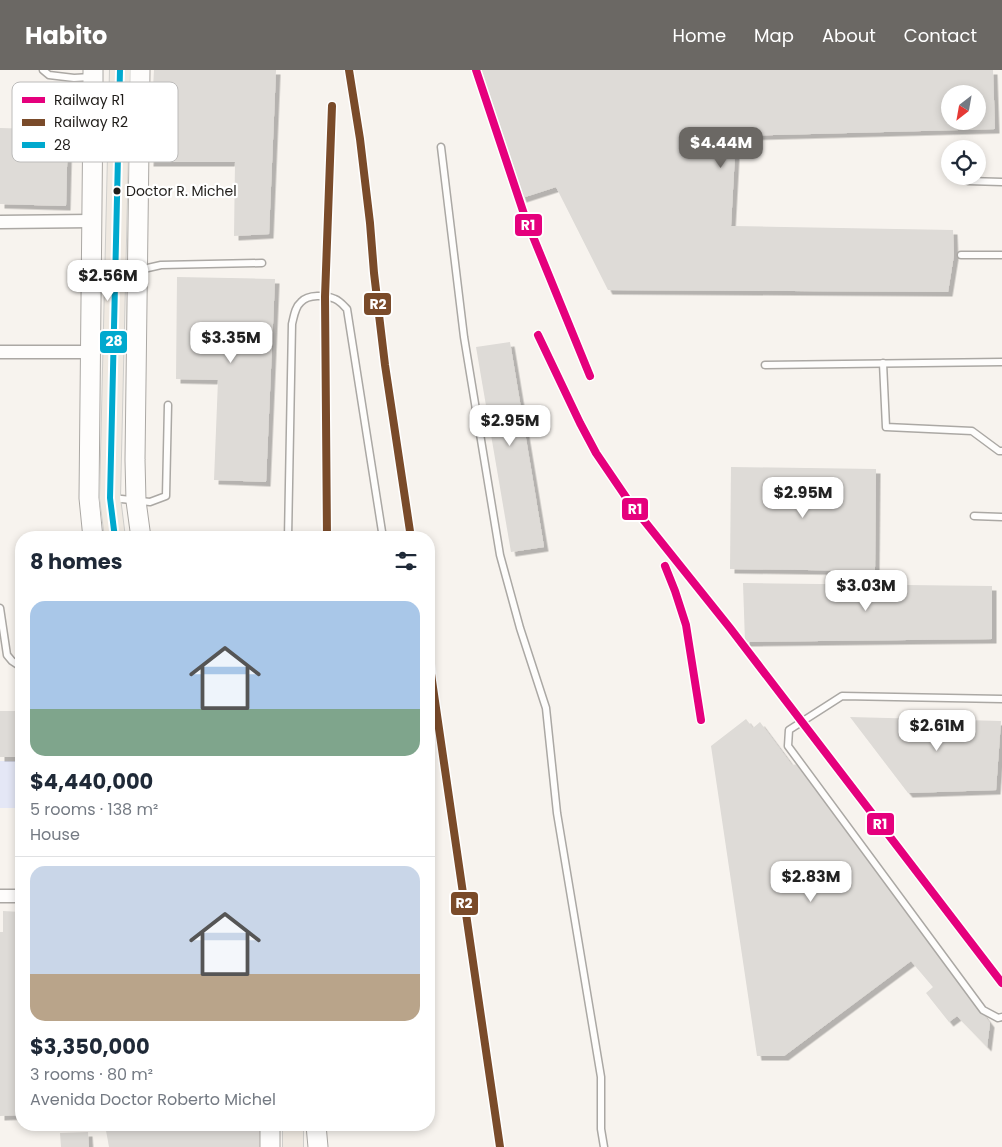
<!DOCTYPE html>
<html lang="en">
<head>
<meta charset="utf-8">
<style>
  body { margin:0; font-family:Poppins,sans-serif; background:#f2f2f3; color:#1f2937; height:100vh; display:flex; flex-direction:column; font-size:19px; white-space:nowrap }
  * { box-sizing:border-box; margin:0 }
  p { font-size:16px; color:#747a83 }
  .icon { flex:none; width:28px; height:28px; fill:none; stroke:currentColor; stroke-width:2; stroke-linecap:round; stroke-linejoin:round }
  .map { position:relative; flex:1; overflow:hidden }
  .side { position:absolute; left:15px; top:461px; width:420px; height:600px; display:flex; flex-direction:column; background:#fff; border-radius:20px; box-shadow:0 2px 8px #0003 }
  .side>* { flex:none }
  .needle { width:32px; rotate:211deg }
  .buttons { position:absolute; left:941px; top:15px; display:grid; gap:10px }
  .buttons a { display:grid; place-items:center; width:45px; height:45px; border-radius:50%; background:#fff; box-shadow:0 2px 8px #0003; font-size:25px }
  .price { position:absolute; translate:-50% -42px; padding:0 11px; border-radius:10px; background:#fff; color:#222; font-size:16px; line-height:32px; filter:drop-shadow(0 1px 2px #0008) }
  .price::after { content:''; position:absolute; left:50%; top:30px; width:15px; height:11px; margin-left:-8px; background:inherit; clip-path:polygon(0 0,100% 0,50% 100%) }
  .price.selected { background:#6b6864; color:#fff }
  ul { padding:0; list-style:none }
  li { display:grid; align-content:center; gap:10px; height:265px; padding:0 15px }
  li+li { border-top:1px solid #e0e1e3 }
  li span { display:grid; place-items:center; height:155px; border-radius:15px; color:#555 }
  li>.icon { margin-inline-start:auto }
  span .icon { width:90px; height:90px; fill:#fffc; stroke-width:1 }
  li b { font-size:21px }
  h2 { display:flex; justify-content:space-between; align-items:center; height:60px; padding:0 15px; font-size:21px }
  header { display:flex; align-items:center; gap:30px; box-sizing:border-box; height:70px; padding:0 25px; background:#6b6864; color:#fff }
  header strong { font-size:24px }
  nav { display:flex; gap:28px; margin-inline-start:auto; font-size:18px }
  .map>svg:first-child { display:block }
  .green { fill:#e4e7f6 }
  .building { fill:#dedbd7; fill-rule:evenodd; filter:url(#shadow) }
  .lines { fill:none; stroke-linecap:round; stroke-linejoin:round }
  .service-casing { stroke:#aba8a4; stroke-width:9 }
  .minor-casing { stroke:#aba8a4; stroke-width:15 }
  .secondary-casing { stroke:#aba8a4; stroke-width:21 }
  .primary-casing { stroke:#cfcecb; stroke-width:22 }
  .service { stroke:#fefdfc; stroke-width:6 }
  .minor { stroke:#fefdfc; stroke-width:12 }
  .secondary { stroke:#fefdfc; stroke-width:19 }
  .primary { stroke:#efe9e1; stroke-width:20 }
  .bus-1-casing { stroke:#fff; stroke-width:10 }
  .bus-1 { stroke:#00a9ce; stroke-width:6 }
  .rail-1-casing { stroke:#fff; stroke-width:11 }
  .rail-2-casing { stroke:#fff; stroke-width:11 }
  .rail-1 { stroke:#e5007d; stroke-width:8 }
  .rail-2 { stroke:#7a4b2a; stroke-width:8 }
  .bus-dot { fill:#201d1a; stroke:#fff; stroke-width:2 }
  .labels { text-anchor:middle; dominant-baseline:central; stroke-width:4.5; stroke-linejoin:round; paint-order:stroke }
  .bus-label { font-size:14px; fill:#201d1a; stroke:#fff; text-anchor:start }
  .key { fill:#fff; stroke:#bcbbba; stroke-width:1 }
  .key-label { font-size:14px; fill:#201d1a }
  .line-badge { stroke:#fff; stroke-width:2 }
  .badge-label { font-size:14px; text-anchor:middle; font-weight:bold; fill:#fff }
</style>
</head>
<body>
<header>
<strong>Habito</strong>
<nav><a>Home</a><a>Map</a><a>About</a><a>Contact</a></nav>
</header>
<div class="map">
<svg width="1002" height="1077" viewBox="0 0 1002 1077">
  <defs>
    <filter id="shadow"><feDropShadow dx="4.5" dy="4.5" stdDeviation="0" flood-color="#0004"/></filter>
  </defs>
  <rect width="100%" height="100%" fill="#f7f3ee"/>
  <rect class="green" x="0" y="691" width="21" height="47"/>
  <g class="building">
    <polygon points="154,0 276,0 269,164 234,166 235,92 149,92"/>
    <path d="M 478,0 L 993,0 L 995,59 L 736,66 L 731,156 L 953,160 L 954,185 L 948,222 L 608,220 L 556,117 L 522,128 ZM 950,24 L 978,24 L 978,51 L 950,51 Z"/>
    <polygon points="0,58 68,60 66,136 0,134"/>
    <polygon points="177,207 275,209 266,412 214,410 218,310 176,309"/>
    <polygon points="510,272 544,477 511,482 476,277"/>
    <polygon points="731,397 876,399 875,501 730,499"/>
    <polygon points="743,513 992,516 992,569 745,572"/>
    <rect x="0" y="641" width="21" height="46"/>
    <polygon points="850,647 1001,651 996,720 908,723"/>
    <polygon points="746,649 753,658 760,652 792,695 798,694 990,953 987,977 957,946 949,952 926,923 933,917 911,891 784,986 757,986 711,676"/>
    <polygon points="3,841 21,842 21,1045 0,1046 0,862 3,862"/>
    <polygon points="105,1055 260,1055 260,1077 109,1077"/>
    <polygon points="88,1062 89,1077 61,1077 60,1063"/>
  </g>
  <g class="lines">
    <g class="service-casing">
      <g id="service">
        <polyline points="43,0 49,5 74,8 91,7"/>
        <polyline points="441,77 464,267 500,485 520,558 546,638 557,743 601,1007 601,1059 604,1077"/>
        <polyline points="968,111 1002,112"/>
        <polyline points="961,185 1002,185"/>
        <polyline points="139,200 161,195 262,193"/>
        <polyline points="883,293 886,357 972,361 999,381 1002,381"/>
        <polyline points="765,295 1002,292"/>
        <polyline points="112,428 150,432 166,426 168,335"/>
        <polyline points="974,446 1002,447"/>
        <path d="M 288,468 L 292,254 C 294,246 295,237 301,232 C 308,224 326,225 335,229 C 340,231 343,235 347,239 L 383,468"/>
        <polyline points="0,538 7,585 12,591 21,597"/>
        <polyline points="1002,629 842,626 789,660 788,676 983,940 998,948 1002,947"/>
      </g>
    </g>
    <g class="minor-casing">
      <g id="minor">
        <polyline points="0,152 92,151"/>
        <polyline points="0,282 91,282"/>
        <polyline points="0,826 21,826"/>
      </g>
    </g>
    <g class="secondary-casing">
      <g id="secondary">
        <polyline points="93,0 93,34 89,428 93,468"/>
        <polyline points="140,0 135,390 136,431 141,468"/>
        <polyline points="316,1055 318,1077"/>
        <polyline points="270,1077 270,1055"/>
      </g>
    </g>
    <g class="primary-casing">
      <g id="primary">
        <polyline points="115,468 110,428 120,0"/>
        <polyline points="293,1055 293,1077"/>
      </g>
    </g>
    <use href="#service" class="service"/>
    <use href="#minor" class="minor"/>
    <use href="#secondary" class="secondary"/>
    <use href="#primary" class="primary"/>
    <g class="bus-1-casing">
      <polyline id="bus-1" points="115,468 110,428 120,0"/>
    </g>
    <use href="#bus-1" class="bus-1"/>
    <g class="rail-1-casing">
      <g id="rail-1">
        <polyline points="476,0 525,147 590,306"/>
        <polyline points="538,265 580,353 596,383 630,433 730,558 1002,913"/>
        <polyline points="665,496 675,521 686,555 701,650"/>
      </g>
    </g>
    <g class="rail-2-casing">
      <g id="rail-2">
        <polyline points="349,0 360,69 370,153 374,203 385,295 411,468"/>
        <polyline points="327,468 325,227 332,36"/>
        <polyline points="429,590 500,1077"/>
      </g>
    </g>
    <use href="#rail-1" class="rail-1"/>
    <use href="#rail-2" class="rail-2"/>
  </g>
  <circle class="bus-dot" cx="117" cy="121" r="4.5"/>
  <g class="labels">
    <g class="bus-label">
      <text x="126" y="121">Doctor R. Michel</text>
    </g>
  </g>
  <rect x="12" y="12" width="166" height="80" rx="8" class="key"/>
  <rect x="22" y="27" width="23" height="6" fill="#e5007d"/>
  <rect x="22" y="49" width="23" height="7" fill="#7a4b2a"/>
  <rect x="22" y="72" width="23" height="6" fill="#00a9ce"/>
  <g class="key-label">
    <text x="54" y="35">Railway R1</text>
    <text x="54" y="57">Railway R2</text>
    <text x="54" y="80">28</text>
  </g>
  <g class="line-badge">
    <rect x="514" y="143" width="29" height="24" rx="5" fill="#e5007d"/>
    <rect x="363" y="222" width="29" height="24" rx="5" fill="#7a4b2a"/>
    <rect x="99" y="260" width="29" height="24" rx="5" fill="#00a9ce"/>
    <rect x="621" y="427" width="28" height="24" rx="5" fill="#e5007d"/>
    <rect x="866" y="742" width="29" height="24" rx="5" fill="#e5007d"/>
    <rect x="450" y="821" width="29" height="25" rx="5" fill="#7a4b2a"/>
  </g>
  <g class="badge-label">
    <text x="528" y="160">R1</text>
    <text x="378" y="239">R2</text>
    <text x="114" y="276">28</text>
    <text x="635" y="444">R1</text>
    <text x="880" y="759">R1</text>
    <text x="464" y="838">R2</text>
  </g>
</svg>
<div class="buttons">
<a><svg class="needle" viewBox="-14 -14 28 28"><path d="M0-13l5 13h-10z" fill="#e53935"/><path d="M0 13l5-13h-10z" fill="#747a83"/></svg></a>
<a><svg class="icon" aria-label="locate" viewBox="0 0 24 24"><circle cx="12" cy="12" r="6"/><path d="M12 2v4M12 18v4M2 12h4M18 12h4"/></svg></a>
</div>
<b class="price selected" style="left:721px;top:99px">$4.44M</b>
<b class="price" style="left:108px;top:232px">$2.56M</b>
<b class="price" style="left:231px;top:294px">$3.35M</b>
<b class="price" style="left:510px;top:377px">$2.95M</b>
<b class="price" style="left:803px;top:449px">$2.95M</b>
<b class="price" style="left:866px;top:542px">$3.03M</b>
<b class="price" style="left:937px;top:682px">$2.61M</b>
<b class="price" style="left:811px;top:833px">$2.83M</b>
<section class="side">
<h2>8 homes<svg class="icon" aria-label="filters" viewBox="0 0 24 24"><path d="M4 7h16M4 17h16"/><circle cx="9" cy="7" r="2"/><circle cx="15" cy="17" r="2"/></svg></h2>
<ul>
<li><span style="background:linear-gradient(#a9c7e8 70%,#7fa58c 0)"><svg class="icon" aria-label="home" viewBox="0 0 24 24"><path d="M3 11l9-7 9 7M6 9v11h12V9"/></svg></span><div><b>$4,440,000</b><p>5 rooms · 138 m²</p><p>House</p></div></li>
<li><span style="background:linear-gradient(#c9d6e8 70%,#b9a48a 0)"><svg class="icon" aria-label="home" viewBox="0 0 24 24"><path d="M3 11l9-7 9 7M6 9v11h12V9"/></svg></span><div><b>$3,350,000</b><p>3 rooms · 80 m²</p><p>Avenida Doctor Roberto Michel</p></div></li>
</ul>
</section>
</div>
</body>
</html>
